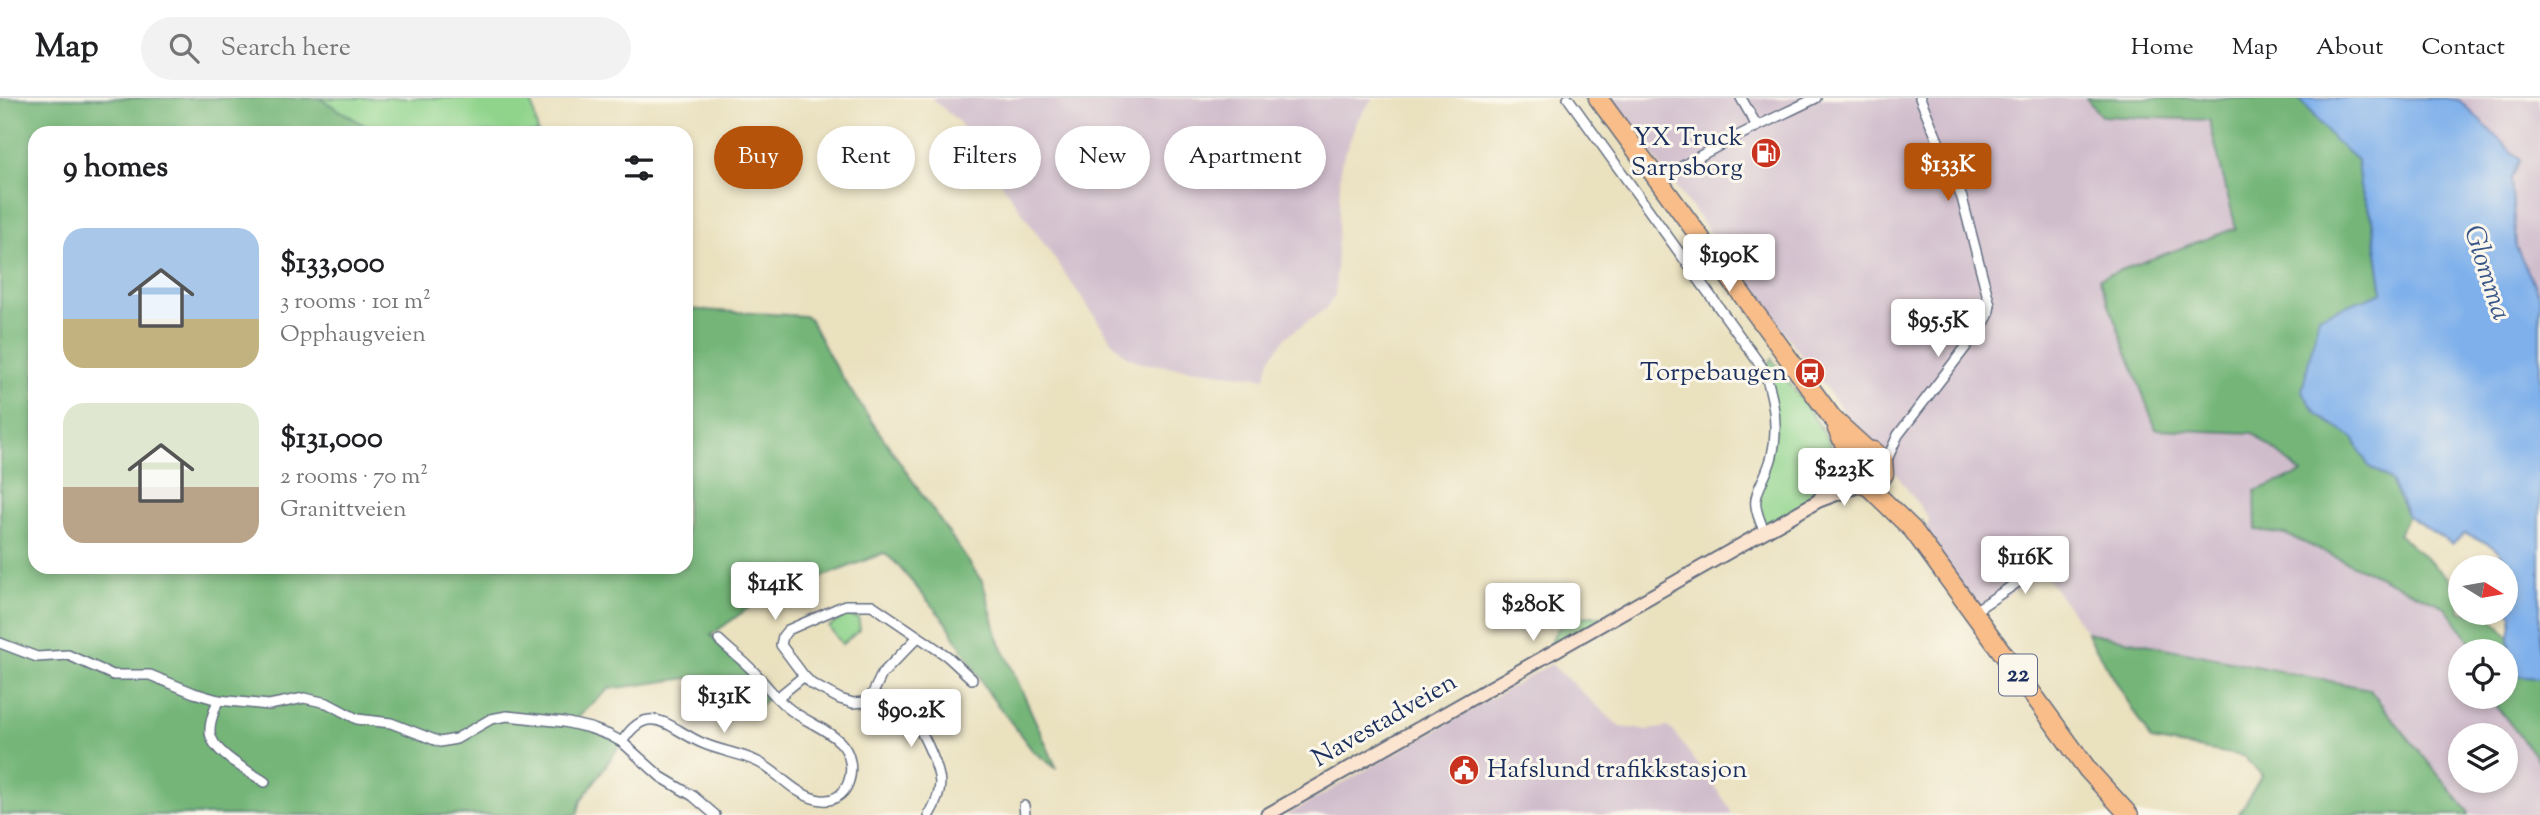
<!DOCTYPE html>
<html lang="en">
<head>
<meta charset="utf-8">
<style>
  body { margin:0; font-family:"Sorts Mill Goudy",serif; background:#f2f2f2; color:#202124; height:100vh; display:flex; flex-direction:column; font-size:26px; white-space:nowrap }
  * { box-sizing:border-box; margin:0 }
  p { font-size:23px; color:#757577 }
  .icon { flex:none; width:38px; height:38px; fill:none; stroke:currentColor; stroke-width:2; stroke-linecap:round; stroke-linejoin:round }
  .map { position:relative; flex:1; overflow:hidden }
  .side { position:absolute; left:28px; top:28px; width:665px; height:448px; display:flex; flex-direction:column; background:#fff; border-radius:21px; box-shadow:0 4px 10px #0003 }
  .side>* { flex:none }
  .top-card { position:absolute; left:714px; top:28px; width:665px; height:63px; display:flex; gap:14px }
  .needle { width:46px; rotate:101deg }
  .controls { position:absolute; left:2448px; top:457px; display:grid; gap:14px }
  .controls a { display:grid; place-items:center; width:70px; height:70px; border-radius:50%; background:#fff; box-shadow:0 4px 10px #0003; font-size:35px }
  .price { position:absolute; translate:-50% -60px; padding:0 16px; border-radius:7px; background:#fff; color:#222; font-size:23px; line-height:46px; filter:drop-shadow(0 2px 4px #0008) }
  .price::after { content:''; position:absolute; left:50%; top:42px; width:21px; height:16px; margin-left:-10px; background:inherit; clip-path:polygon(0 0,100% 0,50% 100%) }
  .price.active { background:#b45309; color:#fff }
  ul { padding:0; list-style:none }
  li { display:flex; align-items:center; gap:21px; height:175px; padding:0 35px }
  li span { display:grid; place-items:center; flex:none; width:196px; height:140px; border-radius:21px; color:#555 }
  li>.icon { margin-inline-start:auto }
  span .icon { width:84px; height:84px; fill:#fffc; stroke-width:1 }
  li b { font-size:30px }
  h2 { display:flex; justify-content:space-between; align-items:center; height:84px; padding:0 35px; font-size:30px }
  .chip { padding:0 24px; border-radius:32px; background:#fff; box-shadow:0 4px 10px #0003; font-size:24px; line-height:63px }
  .chip.active { background:#b45309; color:#fff }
  header { display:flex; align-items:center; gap:42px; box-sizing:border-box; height:98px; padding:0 35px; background:#fff; border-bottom:2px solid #e0e0e0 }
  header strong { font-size:33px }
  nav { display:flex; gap:38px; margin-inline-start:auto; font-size:24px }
  .search { width:490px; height:63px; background:#f2f2f2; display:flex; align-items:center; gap:18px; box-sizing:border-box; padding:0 24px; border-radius:38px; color:#757577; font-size:26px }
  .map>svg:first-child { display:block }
  .industrial { fill:#d0bdcc; fill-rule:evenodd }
  .green { fill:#90d48c; stroke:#568275; stroke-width:2 }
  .forest { fill:#74b678; stroke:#48726b; stroke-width:2 }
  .water { fill:#7fb0eb; stroke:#4d70a4; stroke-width:2 }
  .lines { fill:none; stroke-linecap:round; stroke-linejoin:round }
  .street-casing { stroke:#636d80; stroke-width:12 }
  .secondary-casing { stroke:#636d80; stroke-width:16 }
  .highway-casing { stroke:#636d80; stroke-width:21 }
  .street { stroke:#fff; stroke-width:9 }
  .secondary { stroke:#fce5d0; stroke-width:12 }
  .highway { stroke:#f8bd89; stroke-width:18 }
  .labels { text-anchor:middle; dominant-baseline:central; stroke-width:6; stroke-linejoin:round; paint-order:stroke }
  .shield { fill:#fbf7ec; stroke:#5e6b89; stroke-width:2 }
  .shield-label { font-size:24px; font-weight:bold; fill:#1b2f5e }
  .poi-label { font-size:26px; fill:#1b2f5e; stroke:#fbf7ec; text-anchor:end }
  .street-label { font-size:26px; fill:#1b2f5e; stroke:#fbf7ec }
  .water-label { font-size:28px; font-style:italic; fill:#395688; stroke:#fbf7ec }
</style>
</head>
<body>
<header>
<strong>Map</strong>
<div class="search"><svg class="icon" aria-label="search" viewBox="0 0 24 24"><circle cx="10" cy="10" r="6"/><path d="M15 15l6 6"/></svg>Search here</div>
<nav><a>Home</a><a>Map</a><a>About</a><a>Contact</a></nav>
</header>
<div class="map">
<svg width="2540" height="717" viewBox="0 0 2540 717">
  <rect width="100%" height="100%" fill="#fbf7ec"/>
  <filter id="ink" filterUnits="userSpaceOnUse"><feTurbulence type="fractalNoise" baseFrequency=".0143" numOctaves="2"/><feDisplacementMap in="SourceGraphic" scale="14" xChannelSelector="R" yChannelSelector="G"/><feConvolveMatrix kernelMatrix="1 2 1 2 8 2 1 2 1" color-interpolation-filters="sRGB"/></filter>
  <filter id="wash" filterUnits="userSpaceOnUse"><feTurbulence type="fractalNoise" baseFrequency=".00686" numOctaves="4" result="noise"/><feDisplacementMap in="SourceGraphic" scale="28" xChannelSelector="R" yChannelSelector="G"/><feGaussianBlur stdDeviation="1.57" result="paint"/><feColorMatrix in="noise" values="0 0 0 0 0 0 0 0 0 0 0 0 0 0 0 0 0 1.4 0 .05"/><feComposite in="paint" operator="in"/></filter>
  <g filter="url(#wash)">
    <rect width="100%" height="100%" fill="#eae1bf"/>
    <g class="industrial">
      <polygon points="931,0 1373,0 1358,21 1341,66 1335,198 1325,211 1286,239 1270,261 1265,280 1142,265 1126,258 1114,246 959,24"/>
      <path d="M 1610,0 L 2086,0 L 2101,18 L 2209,22 L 2236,131 L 2156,331 L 2253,335 L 2303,376 L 2256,432 L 2285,436 L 2446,509 L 2476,553 L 2460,553 L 2460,598 L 2494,599 L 2498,610 L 2540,664 L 2540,717 L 2467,717 L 2468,715 L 2369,591 L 2086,534 L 2042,473 L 1982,516 L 1925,438 L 1929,421 L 1894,373 L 1867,337 L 1849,325 L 1840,309 ZM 2460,637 L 2506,637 L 2506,682 L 2460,682 Z"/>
      <polygon points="2444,0 2540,0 2540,198 2516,150 2511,81"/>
      <polygon points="1551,566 1620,629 1648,632 1667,629 1673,633 1728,707 1732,717 1287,717"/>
    </g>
    <g class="green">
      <polygon points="319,0 531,0 538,35 377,35"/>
      <path d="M 1772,261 C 1785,281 1825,330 1831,349 C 1833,359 1828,370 1831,382 L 1790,420 L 1765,434 L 1755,396 L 1763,381 L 1775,331 L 1764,272 Z"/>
      <polygon points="847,516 855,520 858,518 860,532 842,546 829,529"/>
      <path d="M 1598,518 L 1609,522 L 1546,557 C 1557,525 1564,518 1598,518 Z"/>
    </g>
    <g class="forest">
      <polygon points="0,0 319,0 377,35 35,35 35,469 686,469 686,211 805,218 811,223 833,265 853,296 983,485 998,540 1057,671 1033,653 990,597 946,524 895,464 884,455 809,484 772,493 711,537 771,597 752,616 719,594 689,580 609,591 576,621 574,626 622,644 581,703 577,717 0,717"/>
      <polygon points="2086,0 2299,0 2335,43 2357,62 2360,89 2372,122 2383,195 2320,218 2317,316 2353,340 2368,367 2391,383 2408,418 2398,436 2460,490 2460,514 2487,515 2509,539 2514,578 2540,580 2540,664 2498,610 2494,599 2506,598 2506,553 2476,553 2446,509 2285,436 2256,432 2255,393 2302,375 2253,335 2156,331 2099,180 2236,130 2209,22 2101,18"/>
      <polygon points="2086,534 2369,591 2469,715 2467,717 2238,717 2262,677 2243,658 2151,642"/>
    </g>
    <path class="water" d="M 2299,0 L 2444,0 L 2459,2 L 2520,62 L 2511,81 L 2516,149 L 2540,198 L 2540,580 L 2514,578 L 2509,539 L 2512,517 L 2506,510 L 2506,486 L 2515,483 C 2506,452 2493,447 2465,435 L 2452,446 L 2408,418 L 2391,383 L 2368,367 L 2353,340 L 2317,316 L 2302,293 L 2319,218 L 2383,194 L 2372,120 L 2360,89 L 2357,62 L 2335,43 Z"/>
  </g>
  <g filter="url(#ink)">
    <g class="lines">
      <g class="street-casing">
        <g id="street">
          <path d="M 1568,0 L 1764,272 C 1774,300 1779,328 1772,358 C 1762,395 1745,394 1765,434"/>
          <polyline points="1741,0 1757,28"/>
          <path d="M 1659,83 C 1708,50 1763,26 1816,0"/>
          <polyline points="1885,366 1898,337 1982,228 1988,218 1990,207 1962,100 1920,0"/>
          <polyline points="1973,514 2060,456"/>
          <polyline points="917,540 882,576 872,597 865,604 853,605 840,601 812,586 804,578 781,547 783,538 788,532 845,507 872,507 947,558 972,581"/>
          <polyline points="0,545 37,559 68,557 113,577 150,577 194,595 218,602 269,607 304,600 327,605 357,621 391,625 440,644 456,641 491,621 507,618 564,624 590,630 609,637 622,644 661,679 693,698 715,717"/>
          <path d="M 872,597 C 884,601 898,607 907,615 C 920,625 939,669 940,685 C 940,697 935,707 929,717"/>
          <polyline points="777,600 804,578"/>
          <path d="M 218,602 C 215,612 209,623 210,634 C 211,654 250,674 265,684"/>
          <path d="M 622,644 C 649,601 670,631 702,645 C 720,653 740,655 758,664 C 778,674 793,695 816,701 C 850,710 861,665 840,644 C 825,629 803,623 787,609 C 774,599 765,585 754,574 C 743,562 730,553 719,542"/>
          <polyline points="1024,708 1025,717"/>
        </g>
      </g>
      <g class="secondary-casing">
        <g id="secondary">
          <polyline points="1820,400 1849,370"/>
          <polyline points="1267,717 1818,403 1861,387"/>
        </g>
      </g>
      <g class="highway-casing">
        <g id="highway">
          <polyline points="1598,0 1833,321 1867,352"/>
          <path d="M 1837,331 C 1846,349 1849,353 1849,373 C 1856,391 1873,392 1884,376 L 1883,361 L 1873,353 L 1862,352 L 1850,362"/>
          <polyline points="1868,388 1913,432 2088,672 2129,717"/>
        </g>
      </g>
      <use href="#street" class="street"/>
      <use href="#secondary" class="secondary"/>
      <use href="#highway" class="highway"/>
    </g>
  </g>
  <defs>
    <g id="fuel-disc" transform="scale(1.575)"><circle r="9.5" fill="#c8321e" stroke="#fbf7ec"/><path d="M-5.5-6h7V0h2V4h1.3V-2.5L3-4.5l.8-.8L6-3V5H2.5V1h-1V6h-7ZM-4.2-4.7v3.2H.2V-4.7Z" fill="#fff"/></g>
    <g id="bus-disc" transform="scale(1.575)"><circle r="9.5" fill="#c8321e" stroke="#fbf7ec"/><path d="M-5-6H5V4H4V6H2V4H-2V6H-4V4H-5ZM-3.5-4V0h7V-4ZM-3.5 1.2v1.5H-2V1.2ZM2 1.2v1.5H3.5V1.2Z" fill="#fff"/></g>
    <g id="civic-disc" transform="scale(1.575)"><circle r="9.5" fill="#c8321e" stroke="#fbf7ec"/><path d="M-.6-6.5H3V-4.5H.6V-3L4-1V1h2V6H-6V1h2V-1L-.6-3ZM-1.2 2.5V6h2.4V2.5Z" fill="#fff"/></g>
  </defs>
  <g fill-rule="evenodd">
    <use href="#fuel-disc" x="1766" y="55"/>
    <use href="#bus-disc" x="1810" y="275"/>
    <use href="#civic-disc" x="1464" y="672"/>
  </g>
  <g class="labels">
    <rect class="shield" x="1999" y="556.5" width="38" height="41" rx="5"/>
    <g class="shield-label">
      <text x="2018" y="577">22</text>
    </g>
    <g class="poi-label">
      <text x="1743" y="40">YX Truck<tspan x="1743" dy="30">Sarpsborg</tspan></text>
      <text x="1787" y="275">Torpebaugen</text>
      <text x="1487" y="672" text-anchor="start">Hafslund trafikkstasjon</text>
    </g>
    <g class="street-label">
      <text transform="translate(1385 623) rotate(-30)">Navestadveien</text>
    </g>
    <g class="water-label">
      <text transform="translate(2486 175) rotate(72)">Glomma</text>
    </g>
  </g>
</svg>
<div class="controls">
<a><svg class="needle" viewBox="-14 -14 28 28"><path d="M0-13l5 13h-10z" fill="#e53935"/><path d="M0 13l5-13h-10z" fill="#757577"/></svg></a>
<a><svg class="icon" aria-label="locate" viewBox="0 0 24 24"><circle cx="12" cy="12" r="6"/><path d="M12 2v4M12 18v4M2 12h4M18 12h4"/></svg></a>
<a><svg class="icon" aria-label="layers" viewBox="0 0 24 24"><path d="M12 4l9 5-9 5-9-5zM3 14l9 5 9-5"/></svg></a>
</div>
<b class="price active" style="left:1948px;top:105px">$133K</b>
<b class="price" style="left:1729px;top:196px">$190K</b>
<b class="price" style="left:1938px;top:261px">$95.5K</b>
<b class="price" style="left:1844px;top:410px">$223K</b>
<b class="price" style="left:2025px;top:498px">$116K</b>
<b class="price" style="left:775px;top:524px">$141K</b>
<b class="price" style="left:1533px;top:545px">$280K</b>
<b class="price" style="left:724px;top:637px">$131K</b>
<b class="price" style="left:911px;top:651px">$90.2K</b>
<div class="top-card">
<a class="chip active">Buy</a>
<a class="chip">Rent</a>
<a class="chip">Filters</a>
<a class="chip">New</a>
<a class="chip">Apartment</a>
</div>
<section class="side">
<h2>9 homes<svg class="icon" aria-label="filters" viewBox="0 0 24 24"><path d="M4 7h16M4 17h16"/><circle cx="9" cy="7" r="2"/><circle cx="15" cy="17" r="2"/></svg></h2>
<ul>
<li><span style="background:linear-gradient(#a9c7e8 65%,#c2b280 0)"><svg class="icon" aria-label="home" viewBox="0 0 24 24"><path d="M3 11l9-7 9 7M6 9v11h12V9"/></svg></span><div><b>$133,000</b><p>3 rooms · 101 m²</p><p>Opphaugveien</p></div></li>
<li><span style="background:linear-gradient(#dfe7d0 60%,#b9a48a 0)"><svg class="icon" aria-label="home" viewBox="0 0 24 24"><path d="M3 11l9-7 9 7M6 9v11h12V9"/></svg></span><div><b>$131,000</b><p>2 rooms · 70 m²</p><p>Granittveien</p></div></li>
</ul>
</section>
</div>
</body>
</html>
